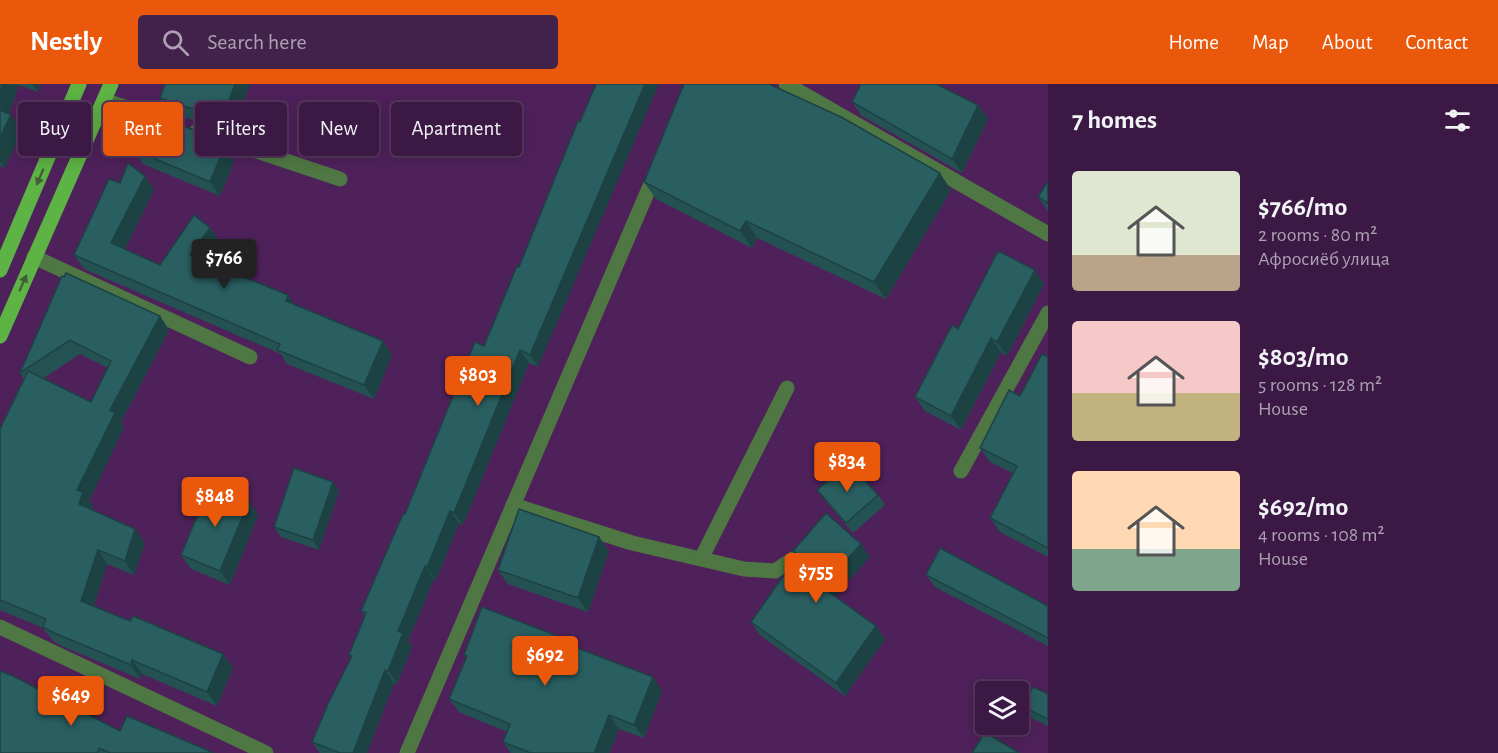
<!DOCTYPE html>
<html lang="en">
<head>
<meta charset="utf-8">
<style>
  body { margin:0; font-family:"Alegreya Sans",sans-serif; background:#42224b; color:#f1f3f6; height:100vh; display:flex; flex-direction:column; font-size:22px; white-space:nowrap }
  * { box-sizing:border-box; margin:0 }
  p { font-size:20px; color:#aca0b2 }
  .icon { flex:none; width:33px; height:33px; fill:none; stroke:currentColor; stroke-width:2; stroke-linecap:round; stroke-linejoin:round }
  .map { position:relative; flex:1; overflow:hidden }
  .panel { display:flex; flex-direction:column; background:#3b1944; width:450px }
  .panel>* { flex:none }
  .banner { position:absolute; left:18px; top:18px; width:570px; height:54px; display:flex; gap:12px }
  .buttons { position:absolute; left:975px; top:597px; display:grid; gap:12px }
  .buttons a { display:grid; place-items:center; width:54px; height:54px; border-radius:6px; background:#3b1944; box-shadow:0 3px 15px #0003,0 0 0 2px #54385d; font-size:30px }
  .price { position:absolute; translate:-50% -51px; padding:0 14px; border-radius:6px; background:#ea580c; color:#fff; font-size:20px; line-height:39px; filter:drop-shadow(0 2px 3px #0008) }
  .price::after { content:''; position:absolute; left:50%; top:36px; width:18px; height:14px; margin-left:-9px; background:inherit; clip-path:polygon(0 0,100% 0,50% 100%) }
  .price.current { background:#222; color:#fff }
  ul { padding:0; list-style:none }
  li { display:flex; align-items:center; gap:18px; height:150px; padding:0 24px }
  li span { display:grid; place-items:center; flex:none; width:168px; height:120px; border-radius:6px; color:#555 }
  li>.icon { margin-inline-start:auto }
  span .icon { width:72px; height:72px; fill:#fffc; stroke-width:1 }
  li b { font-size:26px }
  h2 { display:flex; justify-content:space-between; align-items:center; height:72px; padding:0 24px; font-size:26px }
  .pill { padding:0 21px; border-radius:6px; background:#3b1944; box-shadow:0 3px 15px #0003,0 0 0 2px #54385d; font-size:21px; line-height:54px }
  .pill.current { background:#ea580c; color:#fff }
  header { display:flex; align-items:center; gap:36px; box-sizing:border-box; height:84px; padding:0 30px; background:#ea580c; color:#fff }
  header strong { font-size:28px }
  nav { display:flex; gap:33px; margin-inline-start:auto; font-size:21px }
  .search { width:420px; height:54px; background:#42224b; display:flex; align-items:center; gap:15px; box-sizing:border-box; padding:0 21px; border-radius:6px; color:#aca0b2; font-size:22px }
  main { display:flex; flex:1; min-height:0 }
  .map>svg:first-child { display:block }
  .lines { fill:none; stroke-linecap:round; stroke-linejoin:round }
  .minor { stroke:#4e7743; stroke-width:15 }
  .major { stroke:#5db344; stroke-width:15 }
  .wall { fill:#245253; fill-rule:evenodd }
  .shaded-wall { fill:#1d4244 }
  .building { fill:#2a5f61; stroke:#1d4244; stroke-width:1.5 }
  .oneway { fill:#425d39 }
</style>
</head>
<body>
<header>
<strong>Nestly</strong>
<div class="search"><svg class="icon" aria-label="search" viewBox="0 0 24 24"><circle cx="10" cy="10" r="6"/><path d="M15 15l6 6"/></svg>Search here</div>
<nav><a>Home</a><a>Map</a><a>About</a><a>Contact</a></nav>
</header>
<main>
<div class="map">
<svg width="1048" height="669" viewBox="0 0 1048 669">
  <rect width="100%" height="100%" fill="#4f215b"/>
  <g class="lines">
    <g class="minor">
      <polyline points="786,0 1048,150"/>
      <polyline points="104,16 172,39"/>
      <polyline points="197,47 340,95"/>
      <polyline points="34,173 250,273"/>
      <polyline points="961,387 1048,229"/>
      <polyline points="513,421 632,459 744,485 775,487 793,475"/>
      <polyline points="701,475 787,304"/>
      <polyline points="0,543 266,669"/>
      <polyline points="407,669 656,88"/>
    </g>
    <g class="major">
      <polyline points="0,186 79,0"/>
      <polyline points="0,252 111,0"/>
    </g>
  </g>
  <g class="wall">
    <polygon points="0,0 40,0 38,8 19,1 9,30 23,47 4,84 0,82"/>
    <polygon points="250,0 232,49 169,28 160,14"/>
    <polygon points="852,18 978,21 988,35 962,89 862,32"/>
    <polygon points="215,53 234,78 220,112 143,80 134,66"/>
    <polygon points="145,92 154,106 125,165 160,181 210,144 220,158 206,177 288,211 294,220 383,257 392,271 374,315 287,280 281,270 84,185 74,171 120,99"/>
    <polygon points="1048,97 1048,127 1038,113"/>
    <polygon points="644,98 951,106 886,215 757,154 752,164 656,115"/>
    <polygon points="517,182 538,283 529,279 463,441 459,439 436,496 434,495 408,557 412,562 397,600 394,599 367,669 320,669 312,658 351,574 349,571 365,532 361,527 484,262"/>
    <path d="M 62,192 L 160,232 L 169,246 L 121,338 L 124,343 L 89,417 L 93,422 L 92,425 L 145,459 L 134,491 L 107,480 L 94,522 L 130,537 L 223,570 L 233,584 L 217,622 L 142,590 L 140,595 L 62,562 L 53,557 L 43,544 L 0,526 L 0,345 L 24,295 L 20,289 ZM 80,270 L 108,284 L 91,318 L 44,294 Z"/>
    <polygon points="1044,200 1007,272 1001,268 961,346 925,327 915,313 958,245"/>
    <polygon points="1048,273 1048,473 1000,448 990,434 1013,389 990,378 980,364 1020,312"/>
    <polygon points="333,398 339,407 319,466 281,453 274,443"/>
    <polygon points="817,406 878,411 885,421 853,449 824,415"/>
    <polygon points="258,431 230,501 191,485 181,471"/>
    <polygon points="599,453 609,467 588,528 508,500 498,486"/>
    <polygon points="861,460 870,473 834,512 885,555 845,612 760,551 751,538 797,472 793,467"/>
    <polygon points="926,491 1048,522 1048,562 935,503"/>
    <polygon points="565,555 569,561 662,607 644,654 619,645 609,669 511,669 503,658 507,648 459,628 449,615 466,574 464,571"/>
    <polygon points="1048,610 1048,642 1030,633 1023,623"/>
    <polygon points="120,647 214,669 0,669"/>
  </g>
  <g class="shaded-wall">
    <polygon points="2,0 19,1 5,40 0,32 0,7"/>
    <polygon points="32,0 40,0 38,8"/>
    <polygon points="235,0 250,0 232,49 222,35"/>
    <polygon points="645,0 659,0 538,283 530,271"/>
    <polygon points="978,21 988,35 962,89 952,75"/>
    <polygon points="11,31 23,47 4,84 0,78 0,53"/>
    <polygon points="215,53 234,78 220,112 210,98 213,59"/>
    <polygon points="940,89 951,106 886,215 874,198"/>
    <polygon points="145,92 154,106 121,173 111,159"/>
    <polygon points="746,137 757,154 752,164 740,147"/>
    <polygon points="210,144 220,158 200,185 190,171"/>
    <polygon points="1035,186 1044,200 1007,272 997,258"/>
    <polygon points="288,211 298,225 286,217"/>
    <polygon points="160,232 169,246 121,338 124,343 89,417 93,422 88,434 79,420 77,406 110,326"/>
    <polygon points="991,254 1001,268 961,346 951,332"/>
    <polygon points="383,257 392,271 374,315 364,301"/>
    <polygon points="520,266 529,279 463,441 454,429"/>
    <polygon points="333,398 339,407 319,466 313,456"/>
    <polygon points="249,417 258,431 230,501 220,487"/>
    <polygon points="450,427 459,439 436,496 427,483"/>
    <polygon points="135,445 145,459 134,491 125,477"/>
    <polygon points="599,453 609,467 588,528 578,514"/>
    <polygon points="861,460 870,473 831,516 822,503"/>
    <polygon points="98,466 107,480 91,531 81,517"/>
    <polygon points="425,482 434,495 408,557 412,562 397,600 388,587 398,547"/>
    <polygon points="876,542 885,555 845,612 836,599"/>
    <polygon points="223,570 233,584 217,622 207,608"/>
    <polygon points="132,576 142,590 140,595 131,581"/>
    <polygon points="385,586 394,599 367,669 353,669"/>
    <polygon points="653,593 662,607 644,654 634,641"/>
    <polygon points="609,631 619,645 609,669 594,669"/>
  </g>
  <g class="building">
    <polygon points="165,0 235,0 222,35 160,14"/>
    <polygon points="596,0 645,0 530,271 520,266 454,429 450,427 427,483 425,482 398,547 403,549 388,587 385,586 353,669 340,669 312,658 328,620 352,572 349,571 366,529 361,527 403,430 405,430 475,258 484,262 517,182 519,183 578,37 580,38"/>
    <polygon points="684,0 769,0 841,33 940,89 874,198 746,137 740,147 644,98"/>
    <polygon points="861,0 936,0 978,21 952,75 852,18"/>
    <polygon points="0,26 11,31 0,53"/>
    <polygon points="148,32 152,34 153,32 215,53 213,59 224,64 210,98 134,66"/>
    <polygon points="128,79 145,92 111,159 160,181 194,131 210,144 190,171 288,211 286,217 383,257 364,301 277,266 280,260 74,171 109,95 120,99"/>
    <polygon points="1048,97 1048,119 1038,113"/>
    <polygon points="998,167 1035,186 997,258 991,254 951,332 915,313 952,241 958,245"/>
    <polygon points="66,189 160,232 110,326 115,329 77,406 83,408 79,420 135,445 125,477 98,466 81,517 130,537 133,532 223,570 207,608 132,576 131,581 52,548 43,543 46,535 0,516 0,345 28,287 91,318 111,277 70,256 20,289 62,192 64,193"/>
    <polygon points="1042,270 1048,273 1048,464 990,434 1017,382 980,364 1009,306 1020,312"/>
    <polygon points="848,378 878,411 846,439 817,406"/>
    <polygon points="294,384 333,398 313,456 274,443"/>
    <polygon points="210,401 249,417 220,487 181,471"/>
    <polygon points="519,425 599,453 578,514 498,486"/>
    <polygon points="826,429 861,460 822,503 876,542 836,599 751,538 798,471 793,467"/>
    <polygon points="940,464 1048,522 1048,554 926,491"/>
    <polygon points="482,523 565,555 564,559 653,593 634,641 609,631 594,669 531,669 503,658 510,640 449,615 467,572 464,571"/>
    <polygon points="0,587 13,592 120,647 127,632 214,669 110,669 99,664 97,669 0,669"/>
    <polygon points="1033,603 1048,610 1048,635 1023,623"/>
    <polygon points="985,648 1019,669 972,669"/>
  </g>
  <defs><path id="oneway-solid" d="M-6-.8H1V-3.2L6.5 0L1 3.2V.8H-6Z" transform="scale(1.5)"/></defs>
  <g class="oneway">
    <use href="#oneway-solid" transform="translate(40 93) rotate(113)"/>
    <use href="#oneway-solid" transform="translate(23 199) rotate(-66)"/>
  </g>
</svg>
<div class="buttons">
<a><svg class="icon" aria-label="layers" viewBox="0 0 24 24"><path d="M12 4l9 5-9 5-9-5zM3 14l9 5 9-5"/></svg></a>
</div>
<b class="price current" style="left:224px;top:206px">$766</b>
<b class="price" style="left:478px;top:323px">$803</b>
<b class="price" style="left:847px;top:409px">$834</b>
<b class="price" style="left:215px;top:444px">$848</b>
<b class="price" style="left:816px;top:520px">$755</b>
<b class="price" style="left:545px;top:603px">$692</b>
<b class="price" style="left:71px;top:643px">$649</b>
<div class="banner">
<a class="pill">Buy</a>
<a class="pill current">Rent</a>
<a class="pill">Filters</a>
<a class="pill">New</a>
<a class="pill">Apartment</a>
</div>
</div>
<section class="panel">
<h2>7 homes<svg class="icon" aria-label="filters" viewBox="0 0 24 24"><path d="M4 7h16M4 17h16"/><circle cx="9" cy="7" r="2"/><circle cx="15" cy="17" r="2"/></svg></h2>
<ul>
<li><span style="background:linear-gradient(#dfe7d0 70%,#b9a48a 0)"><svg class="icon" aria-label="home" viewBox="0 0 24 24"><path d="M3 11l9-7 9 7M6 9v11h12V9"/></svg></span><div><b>$766/mo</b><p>2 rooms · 80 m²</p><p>Афросиёб улица</p></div></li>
<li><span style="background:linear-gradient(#f6c9c9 60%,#c2b280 0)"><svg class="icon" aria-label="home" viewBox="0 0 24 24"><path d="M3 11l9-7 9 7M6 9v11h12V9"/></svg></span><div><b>$803/mo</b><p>5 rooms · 128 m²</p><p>House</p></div></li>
<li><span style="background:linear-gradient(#ffd9b3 65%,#7fa58c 0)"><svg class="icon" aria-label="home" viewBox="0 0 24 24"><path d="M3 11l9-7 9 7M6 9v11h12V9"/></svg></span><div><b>$692/mo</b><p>4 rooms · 108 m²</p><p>House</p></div></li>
</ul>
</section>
</main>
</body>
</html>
